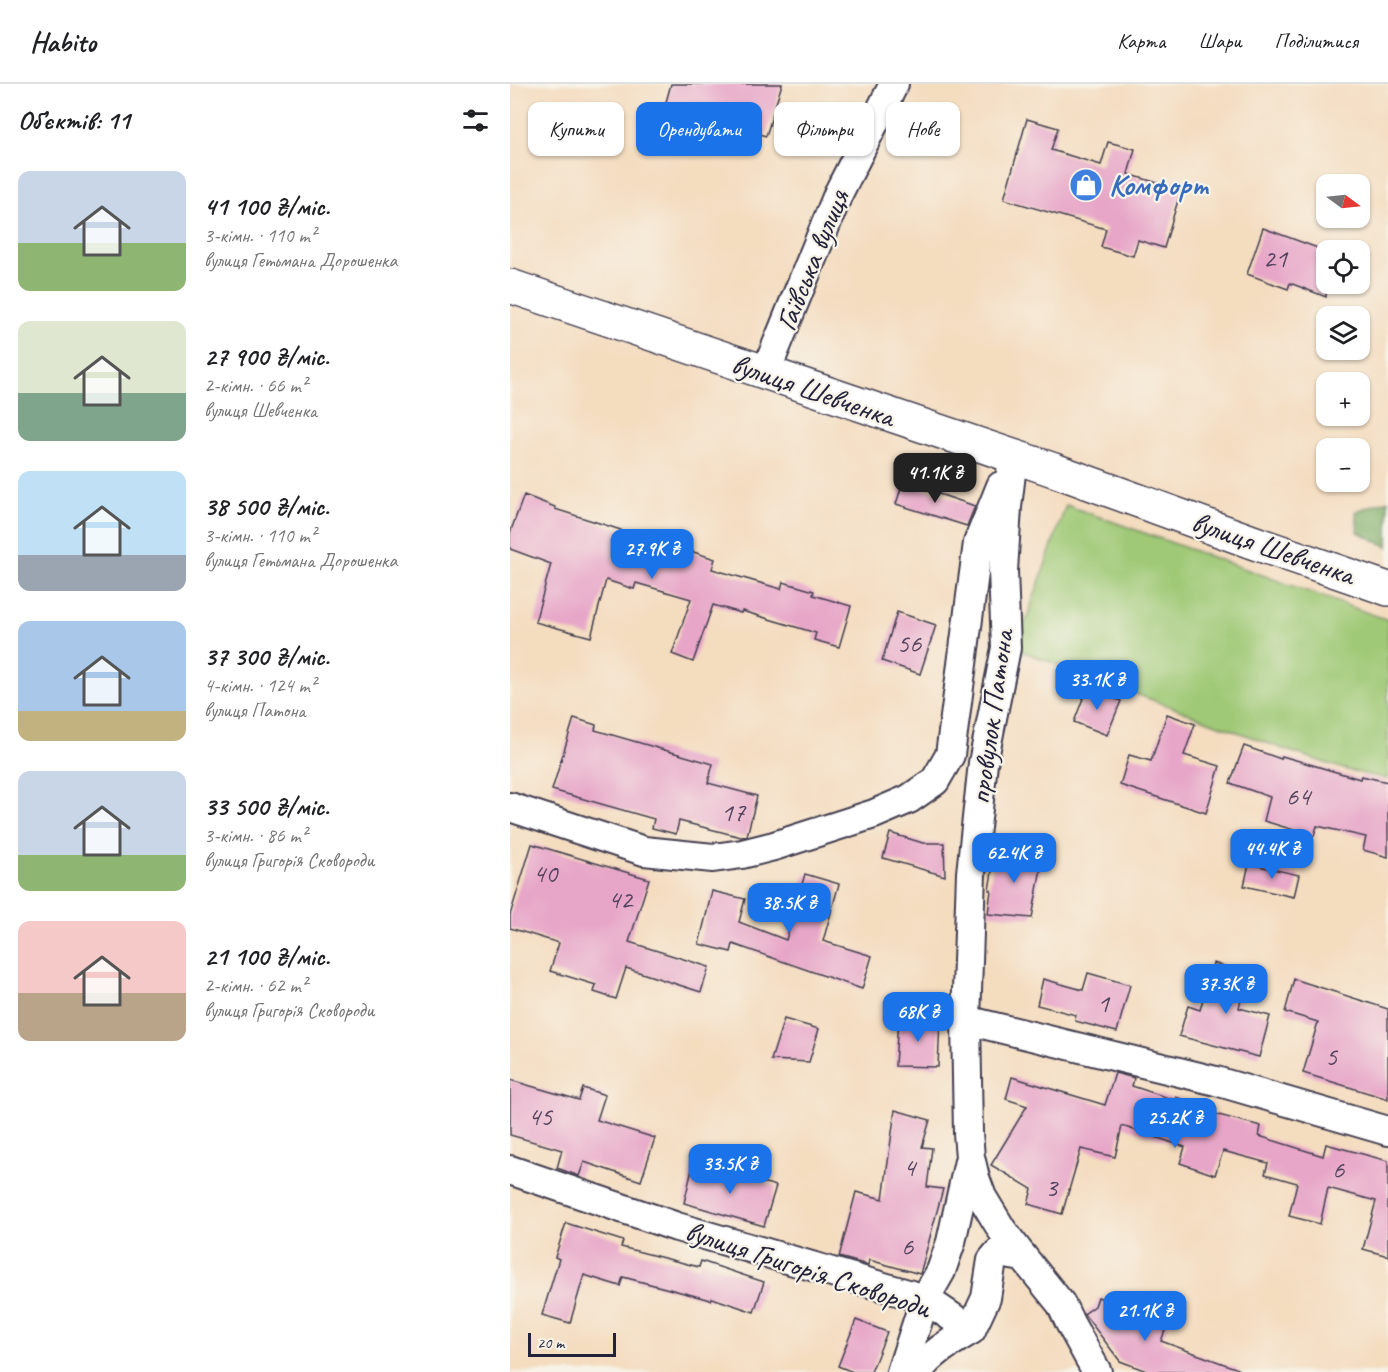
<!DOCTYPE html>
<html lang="uk">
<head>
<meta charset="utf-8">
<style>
  body { margin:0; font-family:Caveat,sans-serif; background:#f2f2f2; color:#202124; height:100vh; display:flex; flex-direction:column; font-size:22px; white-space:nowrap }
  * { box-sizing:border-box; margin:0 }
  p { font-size:20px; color:#757577 }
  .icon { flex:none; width:33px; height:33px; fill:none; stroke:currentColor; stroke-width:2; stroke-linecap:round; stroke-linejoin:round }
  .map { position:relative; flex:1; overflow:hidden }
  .sheet { display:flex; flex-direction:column; background:#fff; width:510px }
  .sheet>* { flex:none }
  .banner { position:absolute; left:18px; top:18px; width:570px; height:54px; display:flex; gap:12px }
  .needle { width:39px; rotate:105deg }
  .tools { position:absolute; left:806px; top:90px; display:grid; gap:12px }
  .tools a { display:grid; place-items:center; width:54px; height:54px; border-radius:12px; background:#fff; box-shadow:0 2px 4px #0004; font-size:30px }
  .scale { position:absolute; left:18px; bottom:15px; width:88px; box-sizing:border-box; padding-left:6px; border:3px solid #22223b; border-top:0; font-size:16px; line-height:21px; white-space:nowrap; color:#22223b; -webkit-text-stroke:4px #f7f3e8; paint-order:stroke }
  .price { position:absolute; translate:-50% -51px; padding:0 14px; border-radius:12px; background:#1a73e8; color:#fff; font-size:20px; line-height:39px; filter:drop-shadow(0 2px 3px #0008) }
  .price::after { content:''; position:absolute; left:50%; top:36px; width:18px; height:14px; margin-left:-9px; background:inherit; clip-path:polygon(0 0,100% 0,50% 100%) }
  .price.selected { background:#222; color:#fff }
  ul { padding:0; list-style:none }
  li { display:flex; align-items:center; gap:18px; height:150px; padding:0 18px }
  li span { display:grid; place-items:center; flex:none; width:168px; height:120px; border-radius:12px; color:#555 }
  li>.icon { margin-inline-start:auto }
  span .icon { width:72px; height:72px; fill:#fffc; stroke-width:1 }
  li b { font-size:26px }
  h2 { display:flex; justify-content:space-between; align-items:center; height:72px; padding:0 18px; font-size:26px }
  .pill { padding:0 21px; border-radius:12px; background:#fff; box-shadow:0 2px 4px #0004; font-size:21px; line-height:54px }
  .pill.selected { background:#1a73e8; color:#fff }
  header { display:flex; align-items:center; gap:36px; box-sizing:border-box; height:84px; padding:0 30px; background:#fff; border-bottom:2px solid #e0e0e0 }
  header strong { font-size:28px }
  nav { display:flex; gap:33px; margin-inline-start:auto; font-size:21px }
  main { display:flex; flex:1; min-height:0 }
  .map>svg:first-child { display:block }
  .green { fill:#9fc976; stroke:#607658; stroke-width:1.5 }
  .forest { fill:#7fad67; stroke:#506851; stroke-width:1.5 }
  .building { fill:#e7a6c8 }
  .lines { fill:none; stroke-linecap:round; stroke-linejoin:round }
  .street-casing { stroke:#423e4f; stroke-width:32 }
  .primary-casing { stroke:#423e4f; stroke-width:36 }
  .street { stroke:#fff; stroke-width:28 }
  .primary { stroke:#fff; stroke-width:33 }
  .labels { text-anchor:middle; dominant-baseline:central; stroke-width:4.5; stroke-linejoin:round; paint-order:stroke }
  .number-label { font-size:27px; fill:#53435e }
  .shop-label { font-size:30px; font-weight:bold; fill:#366cbe; stroke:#f7f3e8; text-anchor:start }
  .street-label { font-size:30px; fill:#22223b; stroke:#f7f3e8 }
</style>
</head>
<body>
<header>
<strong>Habito</strong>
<nav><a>Карта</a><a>Шари</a><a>Поділитися</a></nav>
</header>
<main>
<section class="sheet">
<h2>Об’єктів: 11<svg class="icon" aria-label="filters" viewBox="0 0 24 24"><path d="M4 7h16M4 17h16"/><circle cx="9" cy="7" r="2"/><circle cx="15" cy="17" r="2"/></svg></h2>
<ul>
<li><span style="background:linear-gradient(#c9d6e8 60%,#8fb573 0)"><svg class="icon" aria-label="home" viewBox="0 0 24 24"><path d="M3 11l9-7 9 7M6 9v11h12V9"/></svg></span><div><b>41 100 ₴/міс.</b><p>3-кімн. · 110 m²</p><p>вулиця Гетьмана Дорошенка</p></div></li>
<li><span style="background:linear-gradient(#dfe7d0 60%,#7fa58c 0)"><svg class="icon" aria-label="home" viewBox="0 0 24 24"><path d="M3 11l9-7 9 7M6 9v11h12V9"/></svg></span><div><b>27 900 ₴/міс.</b><p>2-кімн. · 66 m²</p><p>вулиця Шевченка</p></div></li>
<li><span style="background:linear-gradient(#bfe0f5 70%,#9aa5b1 0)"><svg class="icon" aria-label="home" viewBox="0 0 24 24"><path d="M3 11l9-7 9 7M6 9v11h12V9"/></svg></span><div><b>38 500 ₴/міс.</b><p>3-кімн. · 110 m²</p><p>вулиця Гетьмана Дорошенка</p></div></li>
<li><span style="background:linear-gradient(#a9c7e8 75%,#c2b280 0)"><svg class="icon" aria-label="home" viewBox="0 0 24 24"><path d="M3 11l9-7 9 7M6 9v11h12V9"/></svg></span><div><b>37 300 ₴/міс.</b><p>4-кімн. · 124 m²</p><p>вулиця Патона</p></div></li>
<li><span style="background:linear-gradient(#c9d6e8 70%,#8fb573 0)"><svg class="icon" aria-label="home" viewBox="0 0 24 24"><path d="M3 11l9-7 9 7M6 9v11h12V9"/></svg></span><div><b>33 500 ₴/міс.</b><p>3-кімн. · 86 m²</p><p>вулиця Григорія Сковороди</p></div></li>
<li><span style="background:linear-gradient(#f6c9c9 60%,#b9a48a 0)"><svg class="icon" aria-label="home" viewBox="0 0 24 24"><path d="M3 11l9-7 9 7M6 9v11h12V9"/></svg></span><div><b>21 100 ₴/міс.</b><p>2-кімн. · 62 m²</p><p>вулиця Григорія Сковороди</p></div></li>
</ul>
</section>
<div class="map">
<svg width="878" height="1288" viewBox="0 0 878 1288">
  <rect width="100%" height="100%" fill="#f7f3e8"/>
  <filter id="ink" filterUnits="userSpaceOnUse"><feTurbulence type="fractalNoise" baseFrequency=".0167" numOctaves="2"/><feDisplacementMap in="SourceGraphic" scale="12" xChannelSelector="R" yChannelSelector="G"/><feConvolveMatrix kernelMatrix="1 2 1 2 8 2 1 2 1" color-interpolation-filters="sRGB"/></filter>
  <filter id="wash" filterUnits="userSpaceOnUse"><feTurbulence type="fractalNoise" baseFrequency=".008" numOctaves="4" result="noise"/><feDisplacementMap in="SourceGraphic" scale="24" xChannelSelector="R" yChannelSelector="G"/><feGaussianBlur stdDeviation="1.35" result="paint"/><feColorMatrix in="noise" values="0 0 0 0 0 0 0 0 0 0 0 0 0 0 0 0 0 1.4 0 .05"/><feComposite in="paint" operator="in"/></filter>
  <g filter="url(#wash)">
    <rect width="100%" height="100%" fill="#f4dcbf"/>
    <polygon class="green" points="556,421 878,536 878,695 837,686 776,666 506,565"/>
    <polygon class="forest" points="878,416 878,463 848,448 846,427"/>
    <g id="blocks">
      <g class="building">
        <polygon points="161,0 272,0 256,52 179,29 173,51 149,43"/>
        <polygon points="517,35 548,44 541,66 591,81 598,58 625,65 618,90 671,106 654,164 628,156 623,172 591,163 596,145 494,115"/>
        <polygon points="753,144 816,167 816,213 780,199 778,205 737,190"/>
        <polygon points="393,398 465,422 457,442 386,420"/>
        <polygon points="14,411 45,423 45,425 111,446 107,458 161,475 165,462 205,475 202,485 271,505 273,498 304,507 303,511 341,522 329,563 304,556 306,549 232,527 231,529 203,521 183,578 162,570 181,515 126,499 124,505 96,496 81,553 25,538 41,480 0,465 0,449"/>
        <polygon points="387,528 426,541 410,590 372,577"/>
        <polygon points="577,604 611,617 597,651 564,638"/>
        <polygon points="657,630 685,640 674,671 710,682 696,729 610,701 619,671 641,677"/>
        <polygon points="64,634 86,641 85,646 203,680 198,699 247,712 237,752 231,753 169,737 166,750 142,744 144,735 42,706"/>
        <polygon points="734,662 771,675 772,672 850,695 851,692 878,698 878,773 853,766 856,753 807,742 804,752 754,737 760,713 720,699"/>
        <polygon points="380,749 413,759 434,759 435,792 373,774"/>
        <polygon points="22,760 139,795 119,858 199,883 191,908 116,884 106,915 84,908 86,901 40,887 49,859 0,844 0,831"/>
        <polygon points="486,764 533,773 522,834 478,830 481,806 479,806"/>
        <polygon points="739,780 789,791 784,813 734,802"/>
        <polygon points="295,790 329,800 313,857 362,872 352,905 223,860 221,868 189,860 202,807 235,815 229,838 276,856"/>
        <polygon points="703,879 738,888 729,924 760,932 749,973 669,952 678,922 690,926"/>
        <polygon points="578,889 620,901 607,948 565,937 566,931 527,921 533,895 573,906"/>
        <polygon points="784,895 878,925 878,1015 793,989 808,938 775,928"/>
        <polygon points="388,934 430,936 428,983 385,982"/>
        <polygon points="274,935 309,945 299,978 261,976"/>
        <polygon points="605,989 624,994 622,1002 665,1016 666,1013 698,1025 697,1028 751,1042 749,1052 813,1072 816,1060 878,1077 878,1172 853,1165 866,1117 818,1104 810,1140 779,1132 787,1099 755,1090 758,1079 713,1067 705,1091 670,1079 675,1063 612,1042 605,1073 571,1065 552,1130 518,1120 522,1105 481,1081 517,1022 496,1015 502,993 595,1021"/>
        <polygon points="0,996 69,1016 73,1004 95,1011 87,1036 145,1054 131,1097 74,1078 69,1092 47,1084 52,1066 0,1051"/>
        <polygon points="385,1026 420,1036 412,1063 422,1064 417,1103 433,1105 410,1190 359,1176 358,1181 329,1173 346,1108 373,1115"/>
        <polygon points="183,1081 210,1087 210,1086 266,1102 254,1142 174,1119"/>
        <polygon points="56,1139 113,1157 111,1163 189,1183 191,1177 254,1198 244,1228 202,1214 201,1216 113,1193 110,1202 74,1191 60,1239 32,1231 49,1175 45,1173"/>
        <polygon points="588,1213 658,1239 651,1257 728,1285 728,1288 639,1288 610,1277 574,1230 585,1222"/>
        <polygon points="346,1236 377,1248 361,1288 343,1288 328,1282"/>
      </g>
    </g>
  </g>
  <g filter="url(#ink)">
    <use href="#blocks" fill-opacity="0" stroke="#423e4f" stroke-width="1.5"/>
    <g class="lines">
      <g class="street-casing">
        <g id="street">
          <polyline points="255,290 329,108 384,0"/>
          <polyline points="503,372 497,423 493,487 496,564 473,679 461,789 456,936 458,1049 460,1073 465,1094 472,1113 492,1146 513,1173"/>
          <polyline points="0,723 134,767 203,774 232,770 264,762 364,730 399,715 425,697 440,671 468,459 491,402"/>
          <polyline points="456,936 706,997 878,1047"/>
          <polyline points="0,1086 167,1143 415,1215 461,1246 476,1214 482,1176 488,1169 513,1173 551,1220 560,1239 587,1288"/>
          <polyline points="391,1288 415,1215 431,1187 441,1158 459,1077"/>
          <path d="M 408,1288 C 421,1269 441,1258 461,1246"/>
        </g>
      </g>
      <g class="primary-casing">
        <polyline id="primary" points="0,202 544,386 745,459 878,505"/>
      </g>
      <use href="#street" class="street"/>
      <use href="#primary" class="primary"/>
    </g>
  </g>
  <defs>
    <g id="shop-disc" transform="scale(1.725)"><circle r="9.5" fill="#3f7fe0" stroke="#f7f3e8"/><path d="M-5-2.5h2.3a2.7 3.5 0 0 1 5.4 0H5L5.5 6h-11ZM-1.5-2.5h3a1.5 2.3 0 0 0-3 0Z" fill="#fff"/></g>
  </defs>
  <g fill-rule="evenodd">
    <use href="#shop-disc" x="576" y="101"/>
  </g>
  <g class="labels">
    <g class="number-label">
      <text x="765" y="174">21</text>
      <text x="399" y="559">56</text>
      <text x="788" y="712">64</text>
      <text x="223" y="728">17</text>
      <text x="35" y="789">40</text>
      <text x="110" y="815">42</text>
      <text x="593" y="919">1</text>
      <text x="821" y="972">5</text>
      <text x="30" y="1032">45</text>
      <text x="399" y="1083">4</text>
      <text x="828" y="1085">6</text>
      <text x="541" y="1103">3</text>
      <text x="397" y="1162">6</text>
    </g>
    <g class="shop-label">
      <text x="599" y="101">Комфорт</text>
    </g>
    <g class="street-label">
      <text transform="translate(302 176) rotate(-68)">Гаївська вулиця</text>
      <text transform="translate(303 306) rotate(19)">вулиця Шевченка</text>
      <text transform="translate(763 464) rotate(19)">вулиця Шевченка</text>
      <text transform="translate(481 633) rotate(-82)">провулок Патона</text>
      <text transform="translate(298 1185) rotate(18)">вулиця Григорія Сковороди</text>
    </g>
  </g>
</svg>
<div class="tools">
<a><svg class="needle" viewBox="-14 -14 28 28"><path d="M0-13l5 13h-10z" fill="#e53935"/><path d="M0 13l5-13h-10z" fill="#757577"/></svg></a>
<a><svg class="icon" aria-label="locate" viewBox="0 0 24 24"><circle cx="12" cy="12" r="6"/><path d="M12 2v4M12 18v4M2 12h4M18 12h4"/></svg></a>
<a><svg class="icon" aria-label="layers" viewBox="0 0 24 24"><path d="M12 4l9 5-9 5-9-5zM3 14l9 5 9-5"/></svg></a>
<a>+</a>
<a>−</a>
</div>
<div class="scale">20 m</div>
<b class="price selected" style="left:425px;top:420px">41.1K ₴</b>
<b class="price" style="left:142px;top:496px">27.9K ₴</b>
<b class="price" style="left:587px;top:627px">33.1K ₴</b>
<b class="price" style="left:762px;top:796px">44.4K ₴</b>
<b class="price" style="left:504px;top:800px">62.4K ₴</b>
<b class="price" style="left:279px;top:850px">38.5K ₴</b>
<b class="price" style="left:716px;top:931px">37.3K ₴</b>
<b class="price" style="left:408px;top:959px">68K ₴</b>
<b class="price" style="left:665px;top:1065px">25.2K ₴</b>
<b class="price" style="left:220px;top:1111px">33.5K ₴</b>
<b class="price" style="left:635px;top:1258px">21.1K ₴</b>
<div class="banner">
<a class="pill">Купити</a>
<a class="pill selected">Орендувати</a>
<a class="pill">Фільтри</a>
<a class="pill">Нове</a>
</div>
</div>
</main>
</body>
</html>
